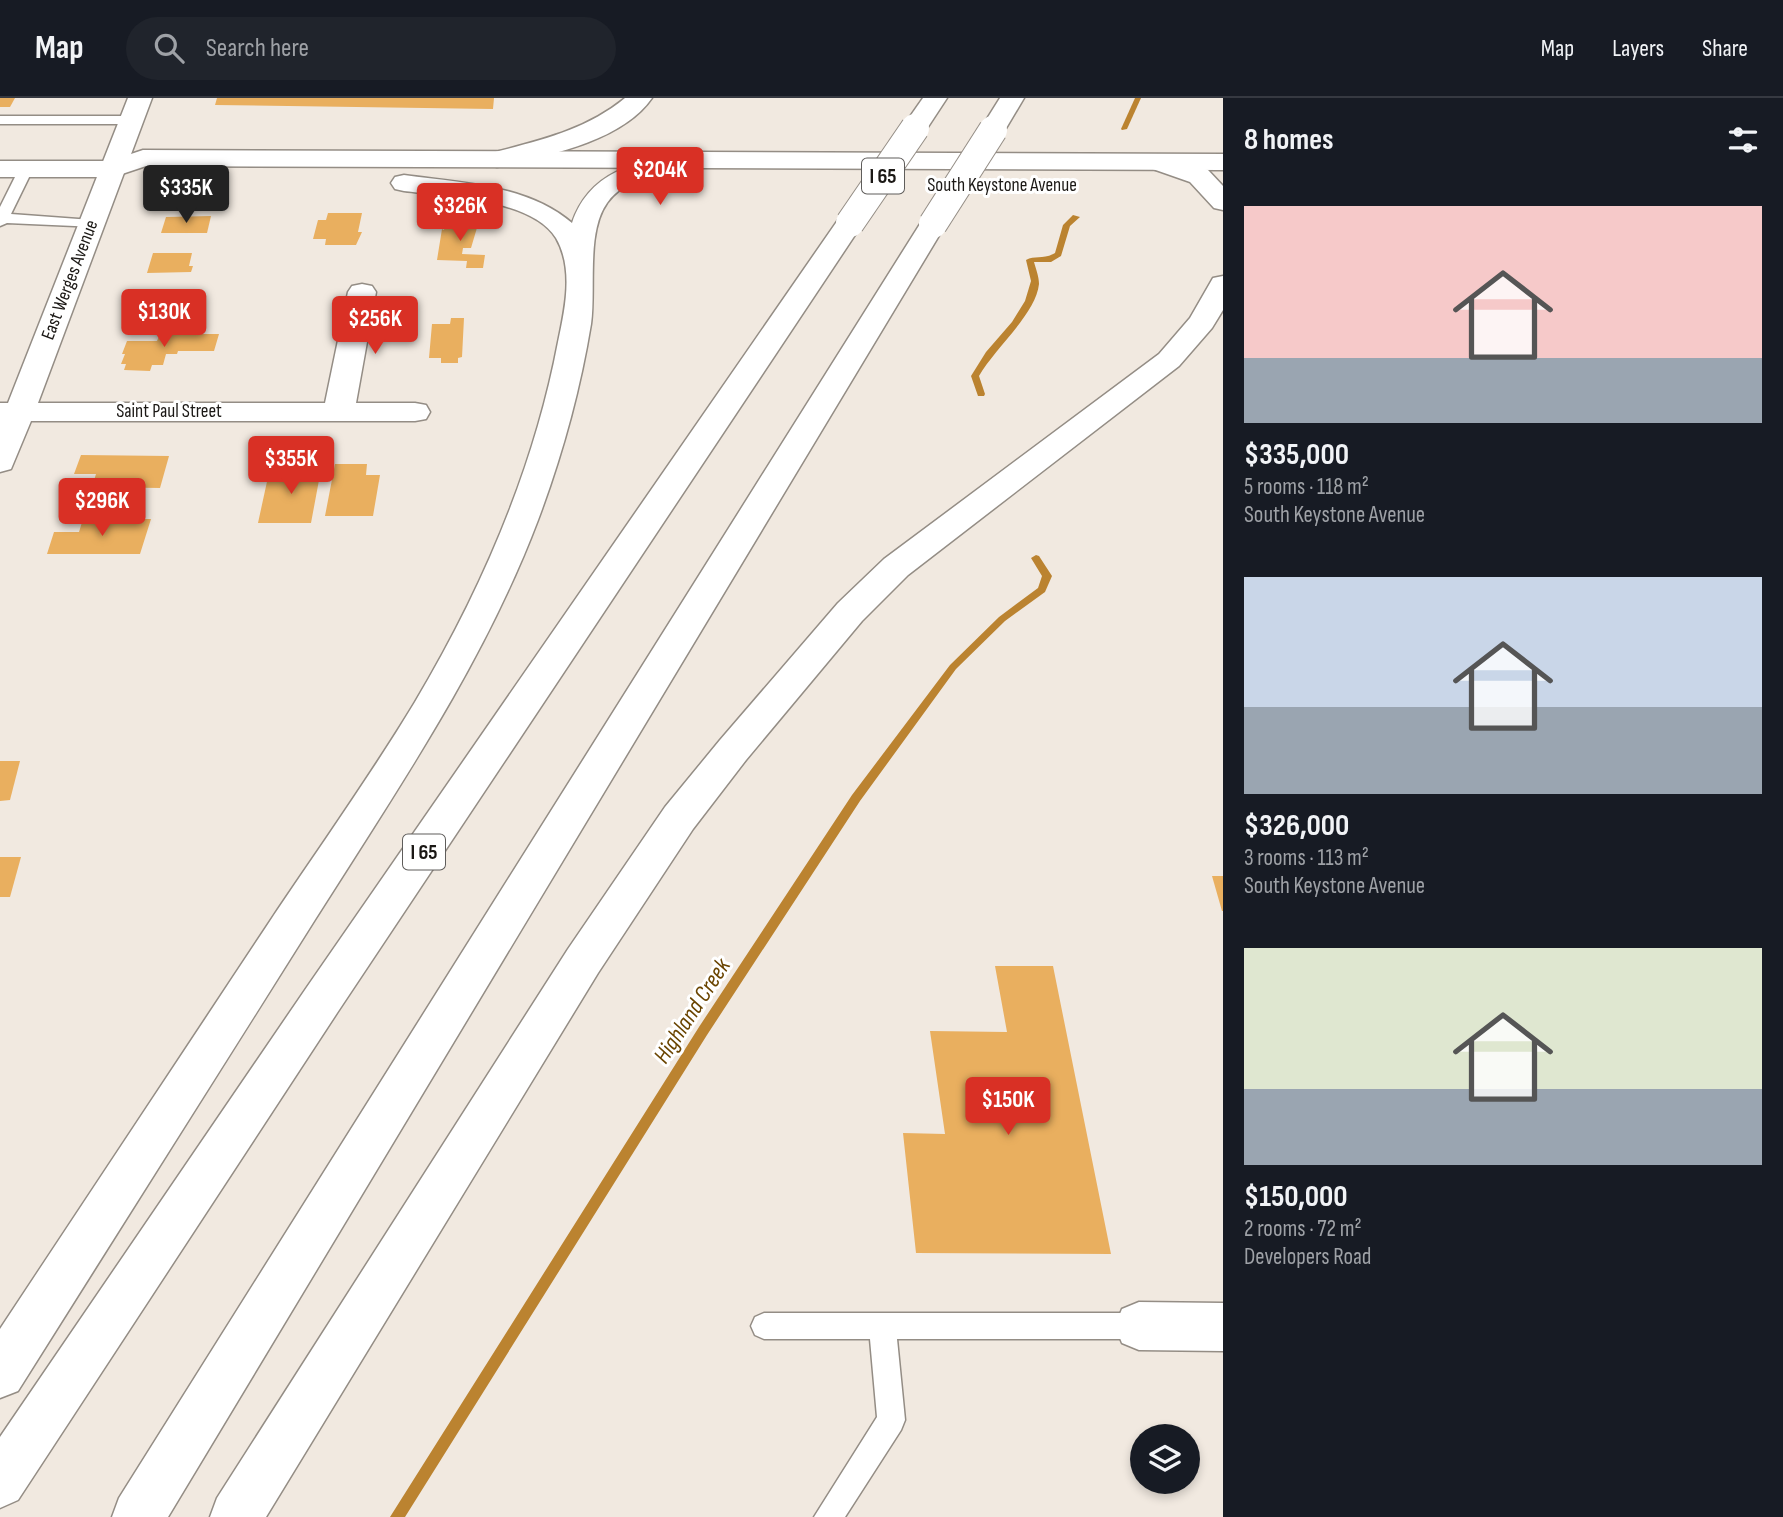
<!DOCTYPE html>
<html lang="en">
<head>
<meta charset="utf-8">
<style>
  body { margin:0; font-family:"Sofia Sans Condensed",sans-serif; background:#20242c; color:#f1f3f6; height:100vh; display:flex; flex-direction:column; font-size:26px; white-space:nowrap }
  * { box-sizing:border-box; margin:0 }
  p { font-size:23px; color:#9ea1a6 }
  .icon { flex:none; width:38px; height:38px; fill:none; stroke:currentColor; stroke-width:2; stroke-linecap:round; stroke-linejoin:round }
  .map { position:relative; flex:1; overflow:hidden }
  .panel { display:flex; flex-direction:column; background:#171b24; width:560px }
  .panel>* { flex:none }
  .tools { position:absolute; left:1130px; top:1326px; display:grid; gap:14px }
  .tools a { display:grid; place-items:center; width:70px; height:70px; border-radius:50%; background:#171b24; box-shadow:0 4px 10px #0003; font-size:35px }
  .price { position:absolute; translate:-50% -60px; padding:0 16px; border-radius:7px; background:#d93025; color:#fff; font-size:23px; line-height:46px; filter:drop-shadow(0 2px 4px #0008) }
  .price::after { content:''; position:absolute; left:50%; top:42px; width:21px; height:16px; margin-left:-10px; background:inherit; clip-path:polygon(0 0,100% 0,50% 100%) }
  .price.current { background:#222; color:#fff }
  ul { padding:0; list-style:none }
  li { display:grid; align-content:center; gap:14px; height:371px; padding:0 21px }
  li span { display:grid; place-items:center; height:217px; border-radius:0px; color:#555 }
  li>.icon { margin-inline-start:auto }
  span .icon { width:126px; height:126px; fill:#fffc; stroke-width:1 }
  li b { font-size:30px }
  h2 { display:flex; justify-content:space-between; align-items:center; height:84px; padding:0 21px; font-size:30px }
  header { display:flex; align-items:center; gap:42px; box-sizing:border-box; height:98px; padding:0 35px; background:#171b24; border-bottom:2px solid #363941 }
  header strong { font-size:33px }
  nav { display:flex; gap:38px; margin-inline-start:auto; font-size:24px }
  .search { width:490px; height:63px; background:#20242c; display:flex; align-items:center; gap:18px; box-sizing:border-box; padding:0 24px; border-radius:38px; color:#9ea1a6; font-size:26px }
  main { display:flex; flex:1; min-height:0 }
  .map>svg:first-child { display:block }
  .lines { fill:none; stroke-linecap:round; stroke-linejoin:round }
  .stream { fill:#bb8330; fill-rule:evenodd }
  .building { fill:#e9af5f }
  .lane-casing { stroke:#948d85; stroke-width:3 }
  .street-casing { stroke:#948d85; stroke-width:3 }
  .secondary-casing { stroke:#948d85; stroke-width:3 }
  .highway-casing { stroke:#948d85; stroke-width:3 }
  .lane { fill:#fff; fill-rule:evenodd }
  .street { fill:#fff; fill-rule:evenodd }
  .secondary { fill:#fff; fill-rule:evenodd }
  .highway { fill:#fff; fill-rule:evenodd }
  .highway-bridge-casing { stroke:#948d85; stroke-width:30; stroke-linecap:butt }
  .highway-bridge { stroke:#fff; stroke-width:28 }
  .labels { text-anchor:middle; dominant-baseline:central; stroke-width:6; stroke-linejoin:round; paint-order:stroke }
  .far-street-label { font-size:19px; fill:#1b1815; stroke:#fff }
  .shield { fill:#fff; stroke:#5f5d5b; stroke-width:2 }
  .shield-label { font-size:21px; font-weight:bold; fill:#1b1815 }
  .water-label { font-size:24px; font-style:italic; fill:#6a4400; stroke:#fff }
</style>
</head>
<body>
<header>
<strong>Map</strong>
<div class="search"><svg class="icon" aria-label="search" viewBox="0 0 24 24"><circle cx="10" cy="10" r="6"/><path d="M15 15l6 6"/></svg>Search here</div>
<nav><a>Map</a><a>Layers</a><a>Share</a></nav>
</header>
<main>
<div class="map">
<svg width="1223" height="1419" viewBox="0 0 1223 1419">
  <rect width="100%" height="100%" fill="#f1e9e0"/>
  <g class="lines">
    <g class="stream">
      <polygon points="1135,0 1141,0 1127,31 1122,32 1121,31"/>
      <path d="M 1073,117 L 1080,119 L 1070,128 L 1061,158 L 1051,164 L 1034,164 C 1036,171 1039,179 1039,186 C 1036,216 994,251 979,278 L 985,296 L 984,298 L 978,298 L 971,278 L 986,254 L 1012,224 L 1025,203 L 1031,183 L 1026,162 C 1035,157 1043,162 1055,155 L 1063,127 Z"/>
      <polygon points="1036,457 1039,458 1052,478 1045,494 1005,523 956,571 860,703 707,937 405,1419 390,1419 699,929 852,697 950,567 999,519 1038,490 1042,478 1031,460"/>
    </g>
  </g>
  <g class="building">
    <polygon points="0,0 15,0 10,9 0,9"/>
    <polygon points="217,0 494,0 493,11 215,7"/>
    <polygon points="328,115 362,115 358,134 362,134 356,147 325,147 326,141 313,141 318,122 326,122"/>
    <polygon points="211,118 207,135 161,135 166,119"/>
    <polygon points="446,122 479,123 471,150 463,150 462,156 485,157 483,170 466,170 467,163 437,162 442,131 444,132"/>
    <polygon points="153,155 192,155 189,168 193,168 191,174 147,175"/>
    <polygon points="451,220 464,220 462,259 458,260 458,265 441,265 441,260 429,260 432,226 450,226"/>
    <polygon points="160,236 219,236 214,253 178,253 177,256 166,256 163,267 152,267 150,273 124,272 126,266 121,266 125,256 122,256 127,243 157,243"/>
    <polygon points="81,357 169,358 160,390 92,389 96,376 74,376"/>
    <polygon points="291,366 322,366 311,425 258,425 268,379 288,379"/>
    <polygon points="335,366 367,366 366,377 380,377 373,418 325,418"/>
    <polygon points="83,421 151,421 140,456 47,456 54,434 79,434"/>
    <polygon points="0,663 20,663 10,702 0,703"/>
    <polygon points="0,759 21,759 10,799 0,799"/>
    <polygon points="1212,778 1223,778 1223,813 1222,813"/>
    <polygon points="995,868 1053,868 1111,1156 916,1155 903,1035 945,1036 930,933 1007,934"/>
  </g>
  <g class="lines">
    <g class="lane-casing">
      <g id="lane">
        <polygon points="0,18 132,18 139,22 132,26 0,26"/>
        <polygon points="26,67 33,71 11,116 92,122 97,123 99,126 97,129 7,125 0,128 0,109 19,71"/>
        <polygon points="764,1215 1139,1215 1148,1219 1152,1228 1148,1237 1139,1241 897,1241 905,1322 901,1332 845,1419 814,1419 877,1319 870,1241 764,1241 755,1237 751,1228 755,1219"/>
      </g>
    </g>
    <g class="street-casing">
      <g id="street">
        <polygon points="128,0 152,0 38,305 325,305 348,194 352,188 362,186 372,188 376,194 356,305 415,305 426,307 430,314 426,321 415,323 31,323 11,371 0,374 0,305 8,305"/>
        <polygon points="1139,1204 1223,1205 1223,1253 1139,1252 1122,1245 1115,1228 1122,1211"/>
      </g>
    </g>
    <g class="secondary-casing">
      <polygon id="secondary" points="143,52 1223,56 1223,72 146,68 113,79 0,79 0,63 110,63"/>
    </g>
    <g class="highway-casing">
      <g id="highway">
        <path d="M 625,0 L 652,0 C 622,44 545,58 497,69 L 488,66 L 484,61 L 488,56 C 537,43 585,33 625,0 Z"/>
        <polygon points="923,0 947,0 924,35 915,38 906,35 902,30"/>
        <polygon points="1000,0 1024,0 1002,37 993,40 984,37 980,32"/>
        <path d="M 690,55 L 699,58 L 703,63 L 699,68 C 669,76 626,77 607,105 C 586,134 596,191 591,226 C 580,293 562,358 538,422 C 484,565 397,692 316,820 C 217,978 117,1135 18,1293 L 0,1300 L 0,1231 C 91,1093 183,955 274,817 C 321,747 371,677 415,604 C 481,493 534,371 558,244 C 565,211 574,171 556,140 C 532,101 445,98 404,93 L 395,91 L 391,85 L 395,79 L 404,77 C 460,85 527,86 572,125 C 591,70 639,64 690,55 Z"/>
        <polygon points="1159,57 1208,72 1223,88 1223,112 1214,110 1190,84 1150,70 1146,65 1150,60"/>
        <polygon points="850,117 860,119 863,125 337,915 18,1402 0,1410 0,1339 307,889 840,119"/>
        <polygon points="933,118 943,120 946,126 168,1419 112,1419 119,1400 920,126 923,120"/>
        <polygon points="1223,178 1223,212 1212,230 1179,268 908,477 862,523 746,662 693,731 598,875 266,1419 210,1419 217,1400 568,851 665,709 720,642 838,505 884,461 1159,256 1190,220 1213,180"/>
      </g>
    </g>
    <use href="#lane" class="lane"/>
    <use href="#street" class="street"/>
    <use href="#secondary" class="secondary"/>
    <use href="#highway" class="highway"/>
    <g class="highway-bridge-casing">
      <g id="highway-bridge">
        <polyline points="850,125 915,30"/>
        <polyline points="933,126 993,32"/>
      </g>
    </g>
    <use href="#highway-bridge" class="highway-bridge"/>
  </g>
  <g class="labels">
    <g class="far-street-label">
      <text x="1002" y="87">South Keystone Avenue</text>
      <text transform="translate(70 182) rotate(-69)">East Werges Avenue</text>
      <text x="169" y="313">Saint Paul Street</text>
    </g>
    <g class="shield">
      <rect x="862" y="60.5" width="42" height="35" rx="5"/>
      <rect x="403" y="736.5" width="42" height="35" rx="5"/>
    </g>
    <g class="shield-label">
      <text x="883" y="78">I 65</text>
      <text x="424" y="754">I 65</text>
    </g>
    <g class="water-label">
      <text transform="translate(692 913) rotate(-57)">Highland Creek</text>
    </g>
  </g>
</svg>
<div class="tools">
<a><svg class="icon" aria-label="layers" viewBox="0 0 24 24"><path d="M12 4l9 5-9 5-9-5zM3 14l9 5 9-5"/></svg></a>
</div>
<b class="price" style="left:660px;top:109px">$204K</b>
<b class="price current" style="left:186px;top:127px">$335K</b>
<b class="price" style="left:460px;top:145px">$326K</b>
<b class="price" style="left:164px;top:251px">$130K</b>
<b class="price" style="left:375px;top:258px">$256K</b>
<b class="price" style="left:291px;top:398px">$355K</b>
<b class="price" style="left:102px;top:440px">$296K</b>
<b class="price" style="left:1008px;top:1039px">$150K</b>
</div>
<section class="panel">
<h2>8 homes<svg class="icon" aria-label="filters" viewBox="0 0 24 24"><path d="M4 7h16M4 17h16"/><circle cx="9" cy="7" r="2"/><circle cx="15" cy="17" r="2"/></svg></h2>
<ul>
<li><span style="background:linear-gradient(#f6c9c9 70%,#9aa5b1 0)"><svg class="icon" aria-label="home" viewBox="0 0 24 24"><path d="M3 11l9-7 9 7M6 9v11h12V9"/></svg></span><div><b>$335,000</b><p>5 rooms · 118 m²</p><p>South Keystone Avenue</p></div></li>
<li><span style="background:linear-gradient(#c9d6e8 60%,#9aa5b1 0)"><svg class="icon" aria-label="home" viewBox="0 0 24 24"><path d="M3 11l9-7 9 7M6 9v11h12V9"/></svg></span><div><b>$326,000</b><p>3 rooms · 113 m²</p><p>South Keystone Avenue</p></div></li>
<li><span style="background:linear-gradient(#dfe7d0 65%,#9aa5b1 0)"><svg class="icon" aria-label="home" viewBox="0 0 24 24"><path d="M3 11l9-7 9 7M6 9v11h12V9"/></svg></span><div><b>$150,000</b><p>2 rooms · 72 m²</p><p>Developers Road</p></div></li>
</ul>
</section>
</main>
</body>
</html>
